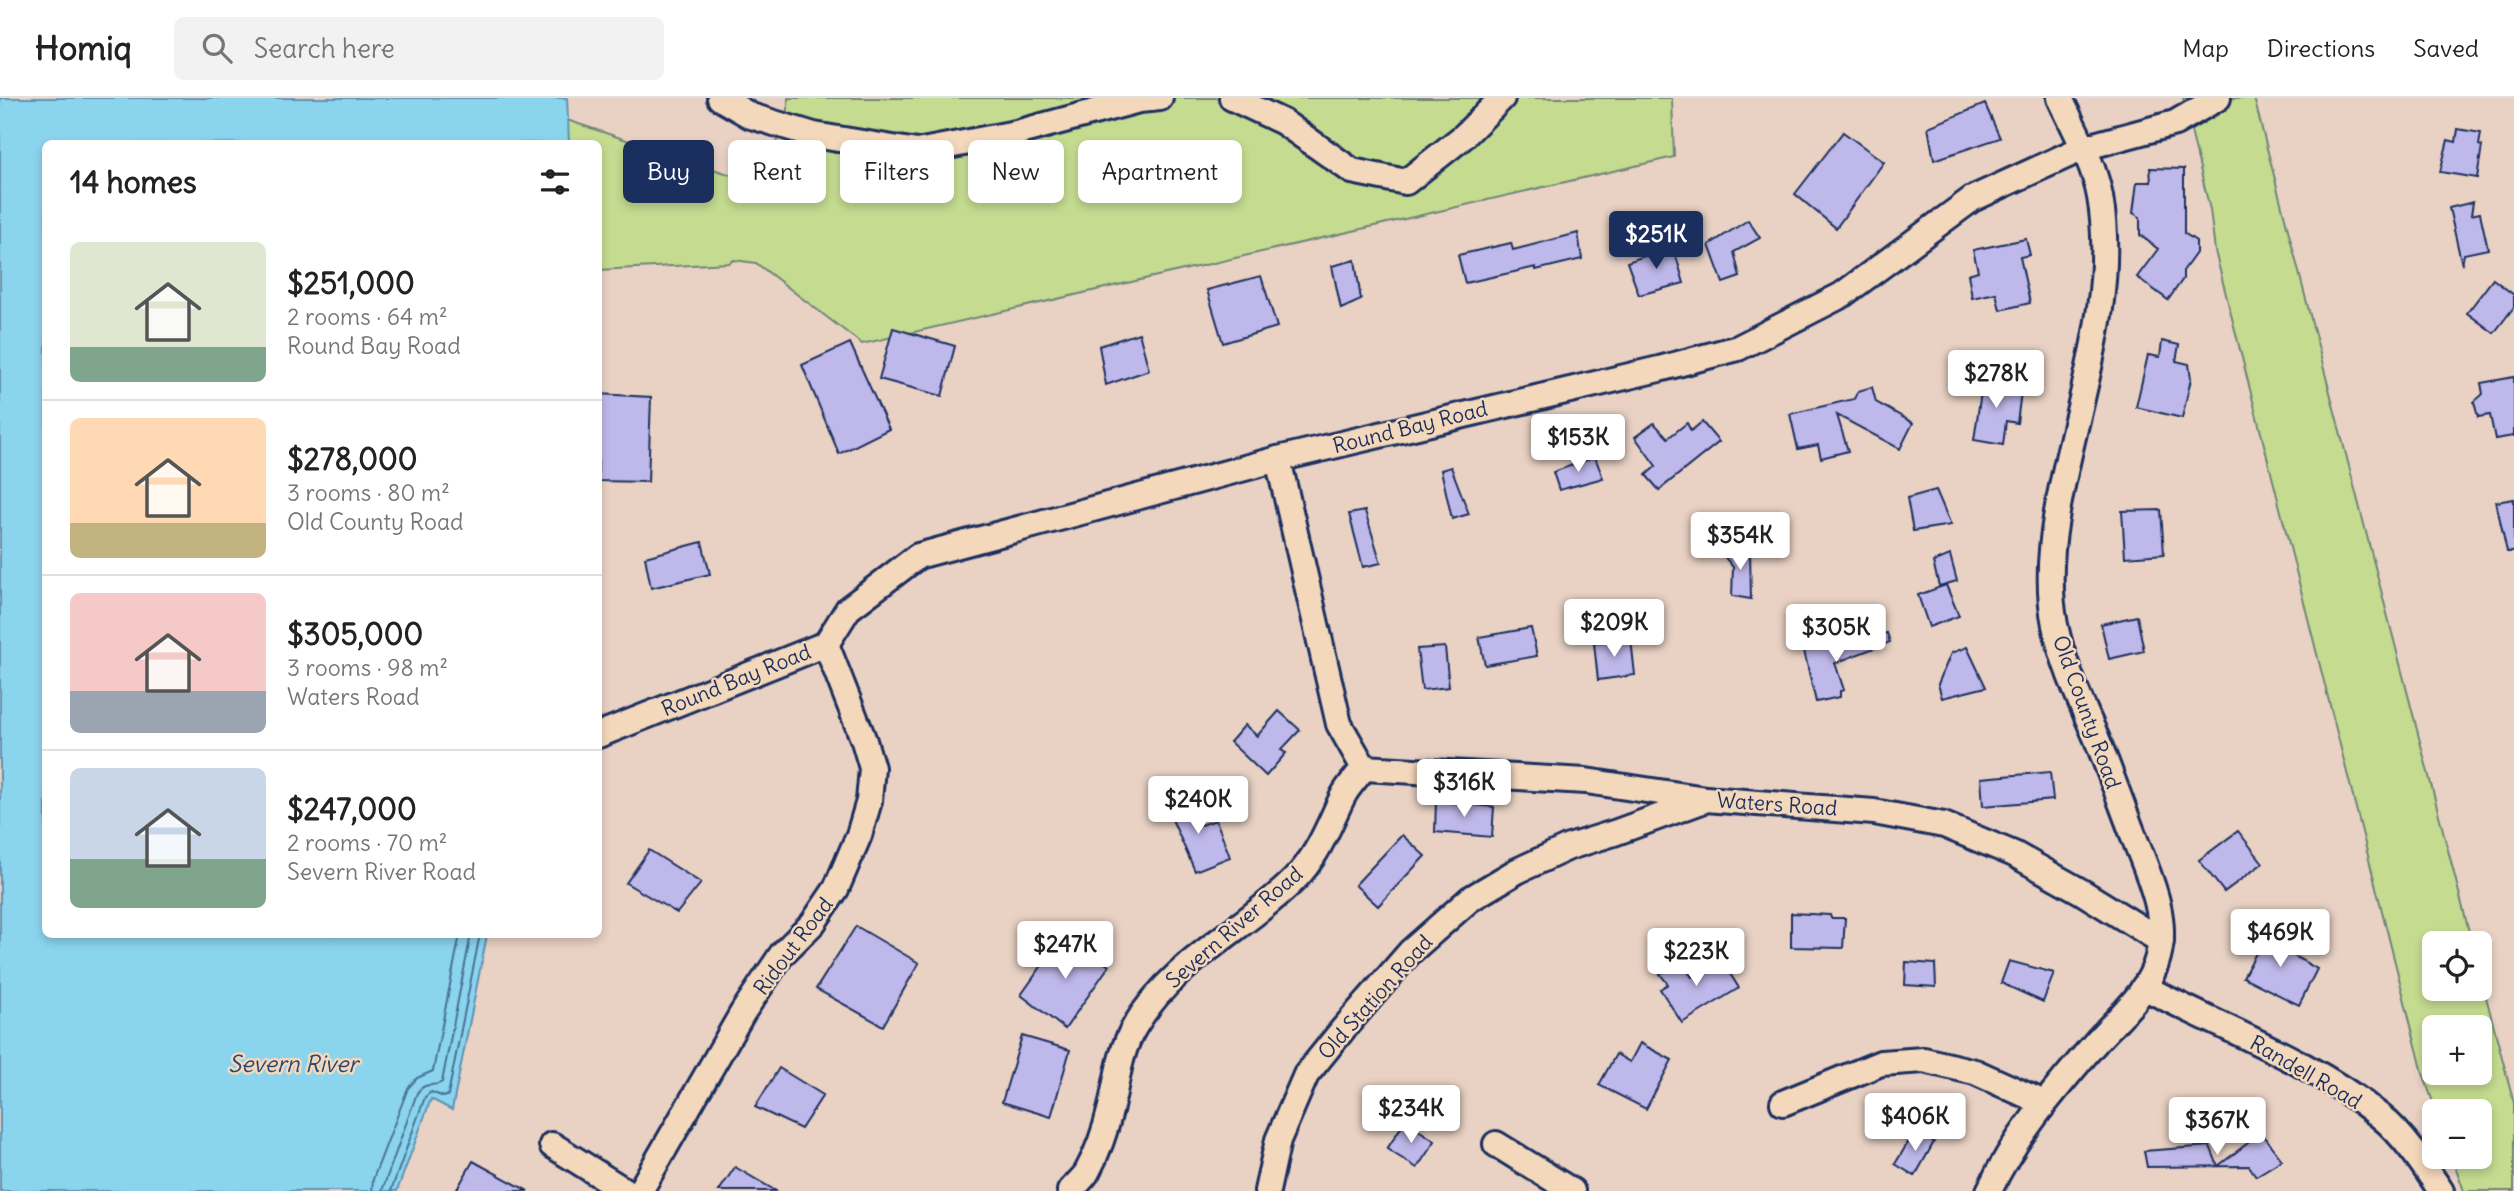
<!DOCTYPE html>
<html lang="en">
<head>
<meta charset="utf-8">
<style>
  body { margin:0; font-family:Delius,sans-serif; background:#f2f2f2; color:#222; height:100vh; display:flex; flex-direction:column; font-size:26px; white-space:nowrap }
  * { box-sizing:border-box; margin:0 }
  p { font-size:23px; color:#767676 }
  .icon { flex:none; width:38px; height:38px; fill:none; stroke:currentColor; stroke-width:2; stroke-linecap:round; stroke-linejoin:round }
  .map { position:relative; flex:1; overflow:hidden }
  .drawer { position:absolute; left:42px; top:42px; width:560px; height:798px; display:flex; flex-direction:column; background:#fff; border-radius:10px; box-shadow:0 4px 10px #0003 }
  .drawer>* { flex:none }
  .top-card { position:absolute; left:623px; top:42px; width:665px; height:63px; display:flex; gap:14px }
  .tools { position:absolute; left:2422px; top:833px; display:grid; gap:14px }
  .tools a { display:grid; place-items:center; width:70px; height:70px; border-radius:10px; background:#fff; box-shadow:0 4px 10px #0003; font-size:35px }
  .price { position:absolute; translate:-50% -60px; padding:0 16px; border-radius:7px; background:#fff; color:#222; font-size:23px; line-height:46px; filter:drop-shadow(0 2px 4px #0008) }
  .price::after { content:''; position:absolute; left:50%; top:42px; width:21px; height:16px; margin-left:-10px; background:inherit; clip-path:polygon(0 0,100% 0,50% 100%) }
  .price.current { background:#1b2f5e; color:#fff }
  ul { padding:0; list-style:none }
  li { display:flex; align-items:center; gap:21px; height:175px; padding:0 28px }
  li+li { border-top:2px solid #e0e0e0 }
  li span { display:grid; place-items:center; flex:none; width:196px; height:140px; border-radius:10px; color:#555 }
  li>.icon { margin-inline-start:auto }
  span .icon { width:84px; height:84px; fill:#fffc; stroke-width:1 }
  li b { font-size:30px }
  h2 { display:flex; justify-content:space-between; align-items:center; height:84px; padding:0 28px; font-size:30px }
  .tag { padding:0 24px; border-radius:10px; background:#fff; box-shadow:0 4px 10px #0003; font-size:24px; line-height:63px }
  .tag.current { background:#1b2f5e; color:#fff }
  header { display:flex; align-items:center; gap:42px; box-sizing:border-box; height:98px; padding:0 35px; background:#fff; border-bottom:2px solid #e0e0e0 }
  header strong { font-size:33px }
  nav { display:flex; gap:38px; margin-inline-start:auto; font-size:24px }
  .search { width:490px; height:63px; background:#f2f2f2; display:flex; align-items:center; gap:18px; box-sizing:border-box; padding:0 24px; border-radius:10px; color:#767676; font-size:26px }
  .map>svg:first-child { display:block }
  .green { fill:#c4db90; stroke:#708577; stroke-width:2; fill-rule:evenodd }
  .water { fill:#8bd4ed; stroke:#5e92b4; stroke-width:2 }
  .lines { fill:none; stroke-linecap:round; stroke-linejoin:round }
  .shore { stroke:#487197; stroke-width:2 }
  .building { fill:#bfb8ea; stroke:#1b2f5e; stroke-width:2 }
  .minor-casing { stroke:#1b2f5e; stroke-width:30 }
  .minor { stroke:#f4d8bb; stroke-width:24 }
  .labels { text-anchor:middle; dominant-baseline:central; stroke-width:5; stroke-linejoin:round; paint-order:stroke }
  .street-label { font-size:21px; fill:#1b2f5e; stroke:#f4d8bb }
  .water-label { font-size:23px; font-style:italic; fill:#2c4873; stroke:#f4d8bb }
</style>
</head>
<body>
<header>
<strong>Homiq</strong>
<div class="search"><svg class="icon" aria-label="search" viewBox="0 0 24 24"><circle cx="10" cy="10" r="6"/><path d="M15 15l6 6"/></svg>Search here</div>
<nav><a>Map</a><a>Directions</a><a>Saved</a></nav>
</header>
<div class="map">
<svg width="2514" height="1093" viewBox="0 0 2514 1093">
  <rect width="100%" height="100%" fill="#e9d2c4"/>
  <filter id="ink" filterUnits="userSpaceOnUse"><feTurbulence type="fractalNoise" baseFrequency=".0143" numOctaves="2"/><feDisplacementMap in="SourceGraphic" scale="14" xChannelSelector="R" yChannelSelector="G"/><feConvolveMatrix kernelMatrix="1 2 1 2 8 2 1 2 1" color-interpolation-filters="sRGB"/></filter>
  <g filter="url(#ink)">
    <g class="green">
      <polygon points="788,0 1672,0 1674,59 862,246 756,165 734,162 729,165 599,172 598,46 549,46 558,19 761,87 788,13"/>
      <path d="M 2183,0 L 2254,0 L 2472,845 L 2434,845 L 2434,891 L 2480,891 L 2480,876 L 2514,1005 L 2514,1093 L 2464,1093 L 2452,1059 L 2480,1059 L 2480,1013 L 2436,1013 L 2423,975 L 2215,153 L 2210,112 ZM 2434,929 L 2480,929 L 2480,975 L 2434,975 Z"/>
    </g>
    <polygon class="water" points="0,0 567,0 569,45 46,46 46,836 487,837 452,1012 431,1001 397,1093 0,1093"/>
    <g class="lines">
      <g class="shore">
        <polyline points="372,1093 373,1081 408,990 417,980 433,973 460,836"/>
        <path d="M 382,1093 L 417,995 C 426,982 434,990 442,984 L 471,836"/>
        <polyline points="391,1093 425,999 431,994 444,999 448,997 480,836"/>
      </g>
    </g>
    <g class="building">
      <polygon points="1985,6 2000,40 1934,62 1928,29"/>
      <polygon points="2458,31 2481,35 2479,47 2482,48 2477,80 2440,74 2448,42 2456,44"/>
      <polygon points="1843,34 1884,64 1836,130 1795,96"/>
      <polygon points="2150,70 2184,71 2184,135 2196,143 2196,155 2183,173 2183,181 2168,202 2137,179 2158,151 2140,137 2140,119 2133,115 2137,84 2151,84"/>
      <polygon points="2473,104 2471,117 2480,115 2488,151 2464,156 2462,167 2449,110"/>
      <polygon points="1748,122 1760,140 1734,154 1740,179 1723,185 1709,147"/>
      <polygon points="1578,135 1582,161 1536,172 1536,169 1465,185 1458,157 1511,145 1513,152"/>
      <polygon points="2026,141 2030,157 2020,159 2030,205 2000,212 1996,195 1972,200 1968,176 1978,173 1973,152"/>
      <polygon points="1673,148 1684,185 1639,197 1627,164"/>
      <polygon points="1355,162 1361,202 1341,211 1332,168"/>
      <polygon points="1261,178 1277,229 1223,245 1207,192"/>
      <polygon points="2493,181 2514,197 2514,209 2494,235 2467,215"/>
      <polygon points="893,230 955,248 942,298 879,281"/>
      <polygon points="1139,235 1149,272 1106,287 1099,248"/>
      <polygon points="2162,243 2179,247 2176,263 2189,266 2191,281 2182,320 2136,309 2148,257 2160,259"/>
      <polygon points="850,245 889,331 839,356 802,267"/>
      <polygon points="2514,279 2514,338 2495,341 2490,317 2478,319 2474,304 2483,296 2481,285"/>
      <polygon points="1983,280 2014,284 2012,293 2021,294 2017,325 2006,323 2003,347 1974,342"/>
      <polygon points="1872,289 1876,304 1913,325 1900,351 1837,317 1848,353 1821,360 1818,347 1798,351 1790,316 1854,301 1858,293"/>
      <polygon points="598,296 651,299 648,384 598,383"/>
      <polygon points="1702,324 1719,344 1659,392 1646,377 1656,368 1635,339 1654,325 1668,340 1687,325 1691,333"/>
      <polygon points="1595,359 1603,380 1559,392 1553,374"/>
      <polygon points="1451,369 1469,416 1452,421 1441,372"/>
      <polygon points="1936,392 1951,427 1913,433 1907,400"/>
      <polygon points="2514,401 2514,454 2507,454 2496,404"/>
      <polygon points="2161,412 2164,456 2125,459 2122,413"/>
      <polygon points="1365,413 1381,465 1363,469 1349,416"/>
      <polygon points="702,444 710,476 651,490 645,459"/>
      <polygon points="1718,451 1750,454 1751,501 1732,498 1733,469"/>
      <polygon points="1950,457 1957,483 1939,488 1933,464"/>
      <polygon points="1946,487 1959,518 1929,529 1918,497"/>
      <polygon points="2137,518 2144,553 2109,561 2101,526"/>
      <polygon points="1531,530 1537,558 1485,567 1479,539"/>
      <polygon points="1887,535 1890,544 1835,565 1844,592 1840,593 1840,599 1816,604 1804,553"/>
      <polygon points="1631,541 1635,577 1598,582 1594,545"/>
      <polygon points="1445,549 1449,589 1422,592 1417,551"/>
      <polygon points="1967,549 1986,589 1942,600 1938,586 1951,555"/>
      <polygon points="1279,613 1300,632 1281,652 1286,655 1266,678 1230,644 1245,627 1257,638"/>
      <polygon points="2050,674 2053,702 1983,708 1981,680"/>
      <polygon points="1189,699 1201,727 1216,722 1230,759 1195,773 1166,708"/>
      <polygon points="1436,703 1494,709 1492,739 1435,734"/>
      <polygon points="2238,733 2263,765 2224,794 2199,762"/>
      <polygon points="1402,737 1425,758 1378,808 1355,787"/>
      <polygon points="649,752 701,785 677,815 626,785"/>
      <polygon points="1791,815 1830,817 1831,820 1845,820 1843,850 1791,849"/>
      <polygon points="856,828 919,865 883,928 816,891"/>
      <polygon points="2269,831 2294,844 2289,855 2317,871 2299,907 2243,879"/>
      <polygon points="1065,835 1109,868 1065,931 1021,897"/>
      <polygon points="1720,860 1739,890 1682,925 1660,891 1668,886 1660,876 1680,863 1692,879"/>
      <polygon points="2009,863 2054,875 2043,904 2001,885"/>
      <polygon points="1906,864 1935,866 1936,889 1905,887"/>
      <polygon points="1022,938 1070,952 1051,1019 1002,1004"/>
      <polygon points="1640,945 1672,962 1646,1011 1599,987 1616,956 1630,964"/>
      <polygon points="779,970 823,997 801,1031 755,1009"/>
      <polygon points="1405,1023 1435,1043 1417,1070 1387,1051"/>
      <polygon points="1915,1033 1934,1044 1915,1078 1895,1066"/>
      <polygon points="2261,1035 2282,1062 2256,1078 2249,1068 2147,1069 2144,1053 2210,1048 2218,1068"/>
      <polygon points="473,1063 528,1093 456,1093"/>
      <polygon points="735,1069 776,1093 719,1093"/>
    </g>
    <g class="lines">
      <g class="minor-casing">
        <g id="minor">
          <polyline points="720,0 751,18 814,37 917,54 1016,35 1139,2 1160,0"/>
          <polyline points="1232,0 1283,24 1352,73 1406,84 1464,38 1502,0"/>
          <polyline points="598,637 826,546 848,511 918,458 1278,361 1659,271 1738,250 1842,197 1972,101 2083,50 2175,25 2218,0"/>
          <polyline points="1364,670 1586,683 1706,701 1874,714 1944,727 2014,756 2082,794 2161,843"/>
          <path d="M 2144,889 C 2223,931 2309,961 2380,1018 C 2403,1036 2425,1069 2441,1093"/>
          <polyline points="1783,1005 1881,965 1924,962 1975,974 2044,1005"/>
          <polyline points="1496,1046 1572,1093"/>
          <polyline points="552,1047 625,1093"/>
          <polyline points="640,1093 743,914 782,856 813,825 836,791 859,737 869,703 872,670 864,643 826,546"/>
          <path d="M 1070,1093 C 1075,1087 1083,1081 1087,1074 C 1098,1054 1106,1030 1111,1009 C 1117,982 1120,952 1135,928 C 1173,863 1243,833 1294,782 C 1318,758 1328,729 1342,700 C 1347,689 1357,679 1364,670 L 1339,626 L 1278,361"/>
          <polyline points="1267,1093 1278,1042 1306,977 1344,930 1410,854 1470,801 1517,773 1569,749 1614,735 1702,703"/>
          <path d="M 1989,1093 C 2015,1037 2056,991 2096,944 C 2119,918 2149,895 2158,859 C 2169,818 2148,776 2134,739 C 2121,705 2109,671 2096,639 C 2080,602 2063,566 2055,527 C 2045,476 2054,424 2065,374 C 2084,285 2116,190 2100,99 C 2094,65 2074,31 2060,0"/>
        </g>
      </g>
      <use href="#minor" class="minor"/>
    </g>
  </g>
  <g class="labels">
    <g class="street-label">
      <text transform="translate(1410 329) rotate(-14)">Round Bay Road</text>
      <text transform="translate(736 582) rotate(-22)">Round Bay Road</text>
      <text transform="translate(2087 614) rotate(70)">Old County Road</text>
      <text transform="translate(1777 706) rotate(4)">Waters Road</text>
      <text transform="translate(1234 829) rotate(-41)">Severn River Road</text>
      <text transform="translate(793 848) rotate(-53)">Ridout Road</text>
      <text transform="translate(1375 899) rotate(-48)">Old Station Road</text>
      <text transform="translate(2306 974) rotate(30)">Randell Road</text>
    </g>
    <g class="water-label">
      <text x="293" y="965">Severn River</text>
    </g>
  </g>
</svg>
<div class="tools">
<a><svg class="icon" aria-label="locate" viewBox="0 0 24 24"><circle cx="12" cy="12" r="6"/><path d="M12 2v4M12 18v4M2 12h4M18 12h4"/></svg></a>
<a>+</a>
<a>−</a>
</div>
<b class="price current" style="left:1656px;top:173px">$251K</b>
<b class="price" style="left:1996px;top:312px">$278K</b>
<b class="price" style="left:1578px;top:376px">$153K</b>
<b class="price" style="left:1740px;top:474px">$354K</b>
<b class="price" style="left:1614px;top:561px">$209K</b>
<b class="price" style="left:1836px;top:566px">$305K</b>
<b class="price" style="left:1464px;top:721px">$316K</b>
<b class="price" style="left:1198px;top:738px">$240K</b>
<b class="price" style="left:2280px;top:871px">$469K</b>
<b class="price" style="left:1065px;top:883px">$247K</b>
<b class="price" style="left:1696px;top:890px">$223K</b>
<b class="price" style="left:1411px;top:1047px">$234K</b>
<b class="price" style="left:1915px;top:1055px">$406K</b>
<b class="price" style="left:2217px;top:1059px">$367K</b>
<div class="top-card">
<a class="tag current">Buy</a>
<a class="tag">Rent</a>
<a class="tag">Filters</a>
<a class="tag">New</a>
<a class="tag">Apartment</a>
</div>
<section class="drawer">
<h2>14 homes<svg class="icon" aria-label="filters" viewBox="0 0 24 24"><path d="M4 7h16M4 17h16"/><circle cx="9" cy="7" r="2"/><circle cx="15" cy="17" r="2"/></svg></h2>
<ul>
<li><span style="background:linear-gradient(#dfe7d0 75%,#7fa58c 0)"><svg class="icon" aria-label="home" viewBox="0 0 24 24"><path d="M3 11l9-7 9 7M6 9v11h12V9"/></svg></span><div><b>$251,000</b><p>2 rooms · 64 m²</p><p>Round Bay Road</p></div></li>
<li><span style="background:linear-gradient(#ffd9b3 75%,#c2b280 0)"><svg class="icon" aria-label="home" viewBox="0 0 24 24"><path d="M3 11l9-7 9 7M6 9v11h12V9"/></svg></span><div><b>$278,000</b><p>3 rooms · 80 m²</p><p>Old County Road</p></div></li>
<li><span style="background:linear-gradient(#f6c9c9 70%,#9aa5b1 0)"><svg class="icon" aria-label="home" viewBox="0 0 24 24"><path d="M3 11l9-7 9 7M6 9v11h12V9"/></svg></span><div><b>$305,000</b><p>3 rooms · 98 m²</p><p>Waters Road</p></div></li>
<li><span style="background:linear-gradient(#c9d6e8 65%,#7fa58c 0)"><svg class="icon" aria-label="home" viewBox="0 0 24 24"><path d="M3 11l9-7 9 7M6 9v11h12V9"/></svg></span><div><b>$247,000</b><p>2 rooms · 70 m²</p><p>Severn River Road</p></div></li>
</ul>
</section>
</div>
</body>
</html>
